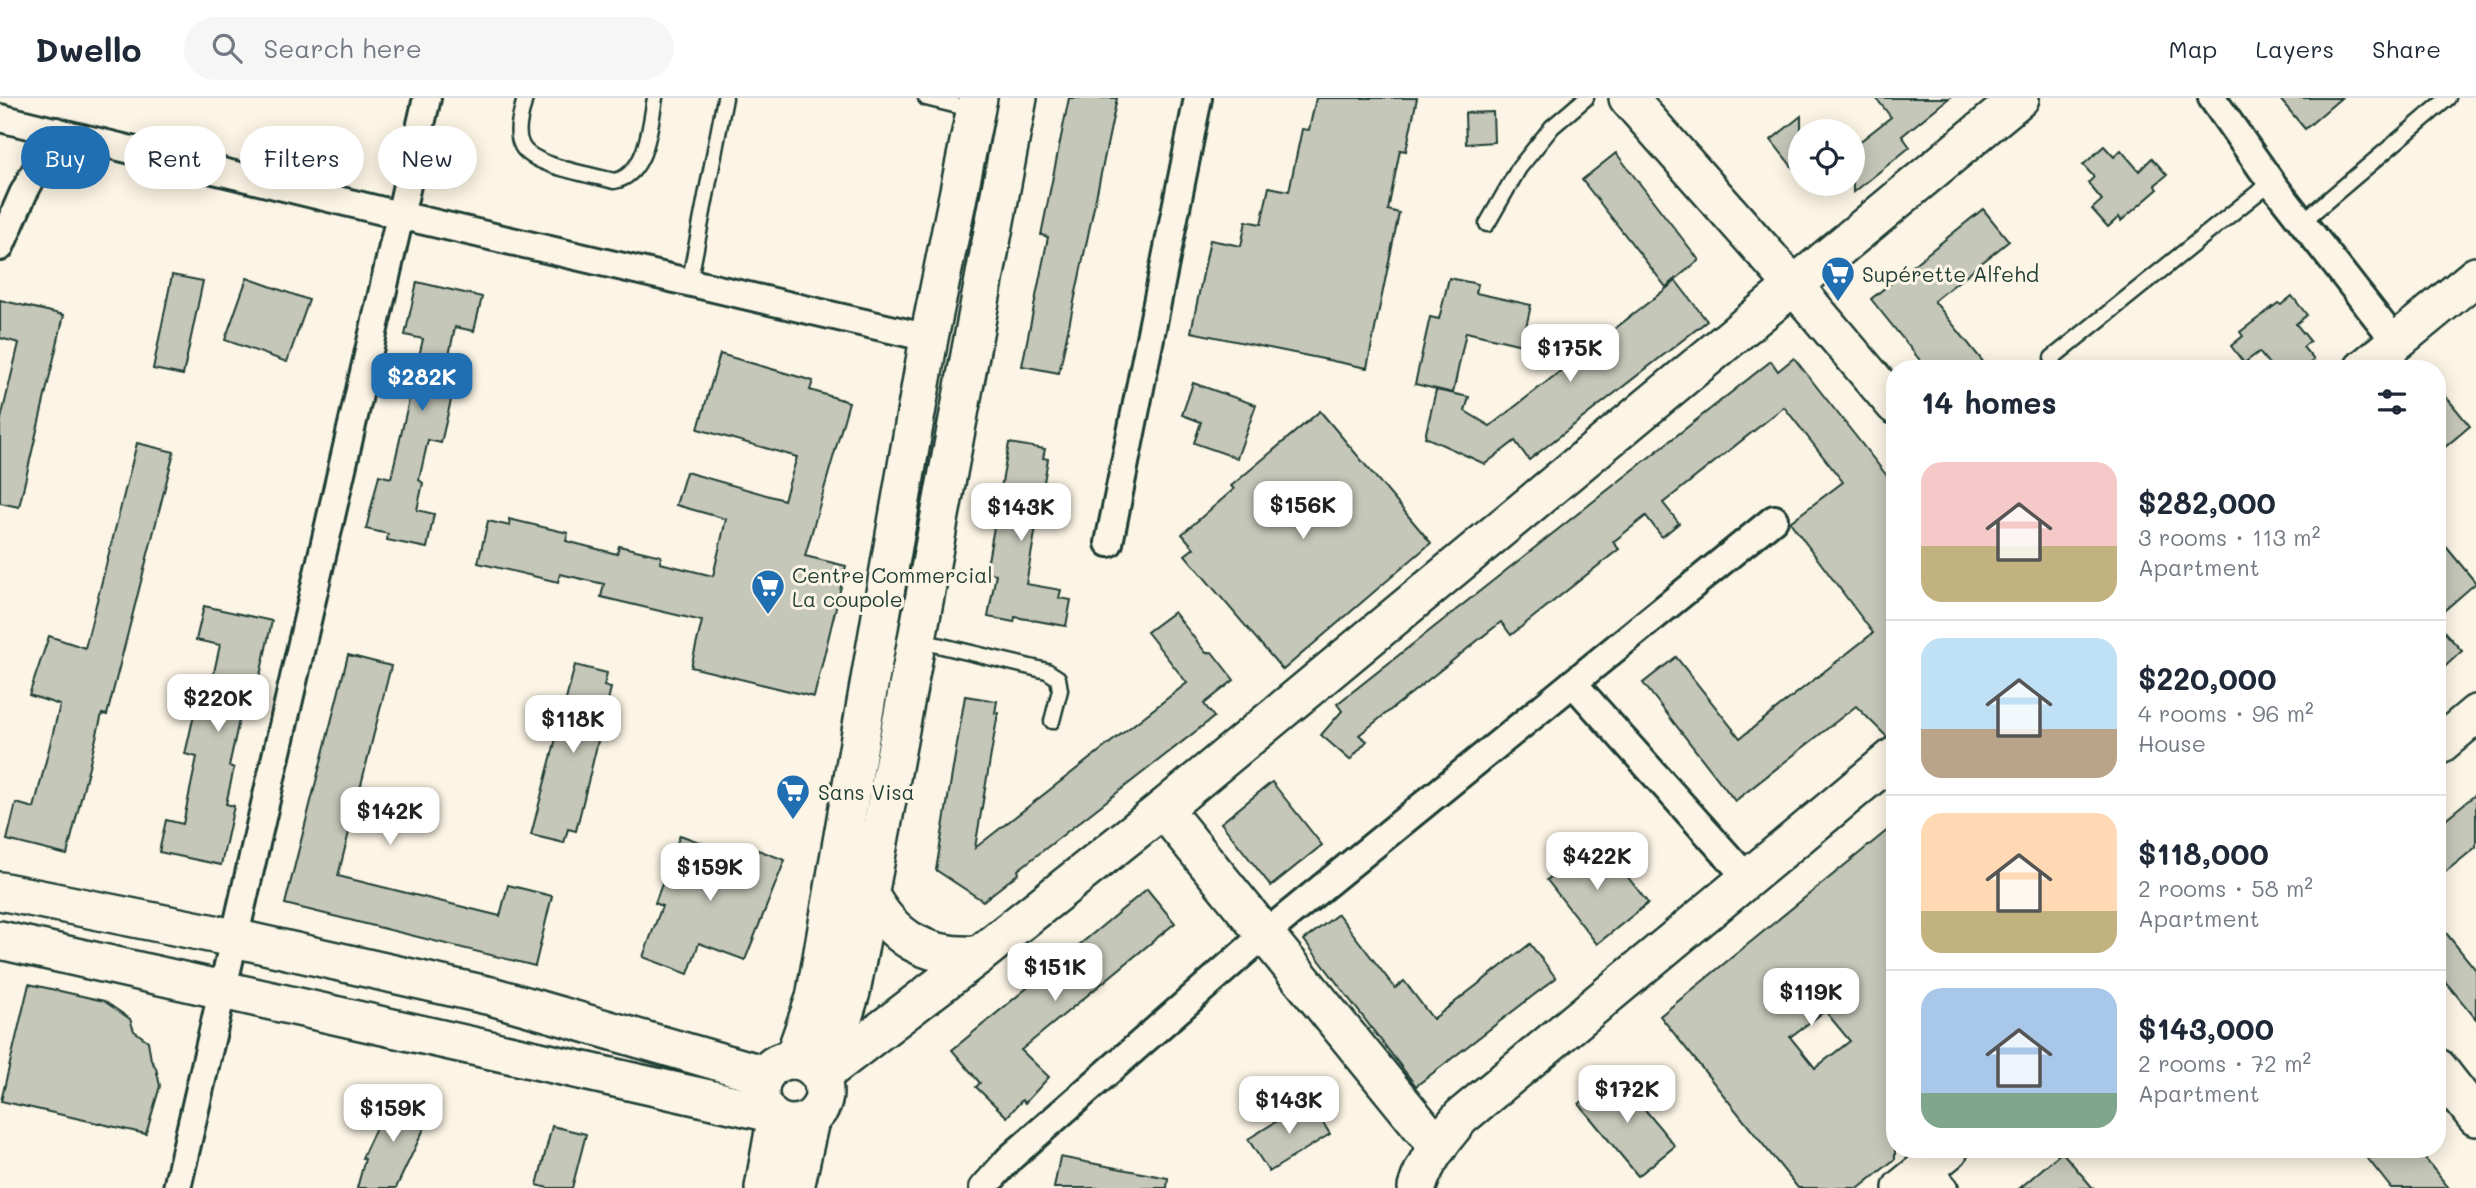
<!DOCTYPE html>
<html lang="en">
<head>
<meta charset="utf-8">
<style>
  body { margin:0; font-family:Mali,sans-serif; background:#f6f6f7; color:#1f2937; height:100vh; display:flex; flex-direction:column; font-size:26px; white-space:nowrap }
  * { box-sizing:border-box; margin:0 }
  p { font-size:23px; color:#747a83 }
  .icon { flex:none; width:38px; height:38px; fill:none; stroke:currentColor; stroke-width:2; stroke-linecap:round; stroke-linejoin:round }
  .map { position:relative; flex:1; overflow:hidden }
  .drawer { position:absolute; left:1886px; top:262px; width:560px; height:798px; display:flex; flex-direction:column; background:#fff; border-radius:28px; box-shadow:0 4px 18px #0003 }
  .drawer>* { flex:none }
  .top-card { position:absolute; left:21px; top:28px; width:665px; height:63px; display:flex; gap:14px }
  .fabs { position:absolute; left:1788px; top:21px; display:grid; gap:14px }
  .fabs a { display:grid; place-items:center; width:77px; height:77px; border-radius:50%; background:#fff; box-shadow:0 4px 18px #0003; font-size:35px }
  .price { position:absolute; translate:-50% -60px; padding:0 16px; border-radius:14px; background:#fff; color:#222; font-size:23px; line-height:46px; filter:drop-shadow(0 2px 4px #0008) }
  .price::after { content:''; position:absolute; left:50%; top:42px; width:21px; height:16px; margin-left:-10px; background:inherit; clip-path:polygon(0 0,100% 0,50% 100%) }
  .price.active { background:#1f6fb2; color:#fff }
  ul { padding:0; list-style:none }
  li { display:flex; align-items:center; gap:21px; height:175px; padding:0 35px }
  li+li { border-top:2px solid #e0e1e3 }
  li span { display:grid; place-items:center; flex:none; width:196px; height:140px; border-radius:21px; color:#555 }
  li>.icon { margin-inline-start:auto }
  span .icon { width:84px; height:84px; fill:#fffc; stroke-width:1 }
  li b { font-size:30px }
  h2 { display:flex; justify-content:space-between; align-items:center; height:84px; padding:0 35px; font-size:30px }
  .chip { padding:0 24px; border-radius:32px; background:#fff; box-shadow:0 4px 18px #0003; font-size:24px; line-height:63px }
  .chip.active { background:#1f6fb2; color:#fff }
  header { display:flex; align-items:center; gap:42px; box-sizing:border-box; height:98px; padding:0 35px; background:#fff; border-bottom:2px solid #e0e1e3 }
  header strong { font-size:33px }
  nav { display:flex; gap:38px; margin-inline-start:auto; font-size:24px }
  .search { width:490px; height:63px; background:#f6f6f7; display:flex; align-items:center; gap:18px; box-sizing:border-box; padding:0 24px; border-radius:38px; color:#747a83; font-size:26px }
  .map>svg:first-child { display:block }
  .building { fill:#c5c7b9; stroke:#1f3d34; stroke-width:2; fill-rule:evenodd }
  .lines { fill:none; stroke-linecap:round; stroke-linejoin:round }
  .lane-casing { stroke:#1f3d34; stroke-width:19 }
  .street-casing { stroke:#1f3d34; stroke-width:32 }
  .secondary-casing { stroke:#1f3d34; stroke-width:42 }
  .lane { stroke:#fcf5e5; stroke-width:14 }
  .street { stroke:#fcf5e5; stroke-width:26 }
  .secondary { stroke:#fcf5e5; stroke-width:37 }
  .labels { text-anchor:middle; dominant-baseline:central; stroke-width:6; stroke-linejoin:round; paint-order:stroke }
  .poi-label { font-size:21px; fill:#1f3d34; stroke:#fcf5e5; text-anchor:start }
</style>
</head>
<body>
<header>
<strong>Dwello</strong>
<div class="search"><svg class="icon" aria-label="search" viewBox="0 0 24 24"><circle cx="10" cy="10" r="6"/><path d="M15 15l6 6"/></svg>Search here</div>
<nav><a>Map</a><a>Layers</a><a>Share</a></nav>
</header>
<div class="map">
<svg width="2476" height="1090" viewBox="0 0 2476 1090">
  <rect width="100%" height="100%" fill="#fcf5e5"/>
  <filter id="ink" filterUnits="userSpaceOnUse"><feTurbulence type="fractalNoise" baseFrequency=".0143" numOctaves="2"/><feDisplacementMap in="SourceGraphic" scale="14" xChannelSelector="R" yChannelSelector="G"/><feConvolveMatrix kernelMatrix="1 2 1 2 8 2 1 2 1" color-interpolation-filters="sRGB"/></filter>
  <g filter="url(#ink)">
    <g class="building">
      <polygon points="1069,0 1117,0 1059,275 1022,268 1048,139 1041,137"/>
      <polygon points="1316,0 1417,0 1406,53 1400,52 1388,112 1399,115 1367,270 1191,234 1210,142 1241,148 1246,123 1261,126 1269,89 1289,93 1302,31 1309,32"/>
      <polygon points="1876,0 1949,0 1902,38 1910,49 1853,95 1853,49 1891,19"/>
      <polygon points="2279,0 2341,0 2305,31"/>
      <polygon points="1493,14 1494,44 1466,46 1465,15"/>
      <polygon points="1801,18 1801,80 1771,42"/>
      <polygon points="2104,48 2114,59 2121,52 2139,73 2152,60 2167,77 2155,87 2158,91 2121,123 2119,119 2108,129 2092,111 2102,102 2088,85 2094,79 2083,67"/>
      <polygon points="1616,55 1699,162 1666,189 1582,82"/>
      <polygon points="1983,111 2009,143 1934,203 1989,271 1927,271 1871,201"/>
      <polygon points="172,177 203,183 183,277 153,271"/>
      <polygon points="247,180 309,202 287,264 225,242"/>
      <polygon points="1449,180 1478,186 1476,195 1531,207 1522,247 1466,234 1453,295 1415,286 1430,219 1439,221"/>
      <polygon points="1676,183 1707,223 1529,362 1515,343 1485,366 1425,339 1436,292 1469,299 1465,313 1490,328"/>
      <polygon points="417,184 482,199 474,233 455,229 441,295 452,298 441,345 428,342 419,382 423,385 417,412 434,416 427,450 387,442 388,436 366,431 379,377 391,380 423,241 405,237"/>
      <polygon points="2292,198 2307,217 2296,226 2310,243 2303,249 2314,262 2302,271 2273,271 2259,254 2244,265 2231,248 2243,238 2240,234 2278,205 2281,207"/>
      <polygon points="0,202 64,217 19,409 0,405 0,325 19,245 0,240"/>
      <polygon points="720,256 813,283 810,292 849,304 805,458 846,468 814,599 691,569 702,523 601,499 604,486 560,476 558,484 478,465 488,423 510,428 509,421 568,435 566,443 617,456 619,448 661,458 660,465 713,478 726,421 676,407 686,374 784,402 797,359 698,331"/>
      <polygon points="1794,260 1895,388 1895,638 1887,639 1856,608 1735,703 1643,585 1676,559 1740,640 1873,535 1790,424 1843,384 1784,309 1663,405 1679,425 1662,439 1646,418 1613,444 1619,451 1511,537 1501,524 1359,637 1367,643 1350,662 1321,637 1342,613 1337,606 1771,263 1778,273"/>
      <polygon points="1193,285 1256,307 1237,360 1194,345 1201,324 1182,317"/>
      <polygon points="2438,289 2470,328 2438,355"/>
      <polygon points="1320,313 1431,445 1283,572 1185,457 1194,450 1182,436 1234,391 1231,388"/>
      <polygon points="137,345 174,354 107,617 102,616 67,757 7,742 16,705 34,710 60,607 29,597 49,538 85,550"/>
      <polygon points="1009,345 1045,351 1043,360 1048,361 1026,486 1061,492 1059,500 1071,502 1066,528 1015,519 1014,524 988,519 996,476 986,474"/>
      <polygon points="2438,439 2476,485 2438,518"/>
      <polygon points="204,508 272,523 259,582 254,581 245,619 240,618 229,668 234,670 226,706 234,708 221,767 159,754 166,722 183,726 197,659 185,656 197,604 207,606 220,547 196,542"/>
      <polygon points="1174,514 1206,555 1212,554 1234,582 1204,606 1214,619 1018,772 1019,775 983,803 936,772 965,598 997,603 995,615 998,615 975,750 1187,585 1147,534"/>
      <polygon points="2438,527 2462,553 2438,575"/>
      <polygon points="348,557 391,568 338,778 500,818 508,787 552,798 535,868 285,806"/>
      <polygon points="575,567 607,575 604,588 611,590 576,733 568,731 564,745 531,737"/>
      <polygon points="1272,684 1322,747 1271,788 1221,725"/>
      <polygon points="2476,696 2476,749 2438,780 2438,727"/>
      <path d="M 1895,726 L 1895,1061 L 1859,1090 L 1798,1090 L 1660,918 ZM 1825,913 L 1850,943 L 1815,970 L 1790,939 Z"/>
      <polygon points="680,737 753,764 758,752 785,762 745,862 699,845 688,876 643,859 662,808 655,805"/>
      <polygon points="1598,741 1648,805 1597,846 1547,782"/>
      <polygon points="1147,791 1175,825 1021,952 1049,979 1025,1005 1022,1002 1007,1019 976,989 980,985 952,952"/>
      <polygon points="1338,816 1395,890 1404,883 1433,921 1530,846 1556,880 1416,988 1304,842"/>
      <polygon points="2438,825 2476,872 2476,921 2438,875"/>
      <polygon points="29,886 104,903 130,921 134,933 148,943 151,962 156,970 160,988 146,1036 1,1003"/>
      <polygon points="1615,975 1675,1048 1638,1078 1579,1006"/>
      <polygon points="392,995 432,1014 396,1090 357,1090 365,1061 362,1060"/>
      <polygon points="1309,1003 1330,1036 1269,1074 1248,1041"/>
      <polygon points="552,1028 586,1036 572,1090 548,1090 537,1087"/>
      <polygon points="2361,1052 2418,1052 2449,1090 2391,1090"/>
      <polygon points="2062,1054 2093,1090 2020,1090"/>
      <polygon points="1060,1059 1168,1080 1167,1090 1054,1090"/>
    </g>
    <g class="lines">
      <g class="lane-casing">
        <g id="lane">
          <path d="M 525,0 C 522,14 514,34 522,48 C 532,68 593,77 614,83 C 647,77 650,28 655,0"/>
          <polyline points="926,0 974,12"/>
          <polyline points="2302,124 2448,0"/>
          <polyline points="1487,126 1519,70 1552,29 1586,0"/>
          <polyline points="689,186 725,0"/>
          <polyline points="2052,260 2271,84"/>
          <polyline points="917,542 1047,573 1058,580 1060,592 1052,623"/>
        </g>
      </g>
      <g class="street-casing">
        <g id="street">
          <polyline points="2212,0 2271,84 2396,244"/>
          <polyline points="0,20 399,117 929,240"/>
          <polyline points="0,149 23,96 57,33"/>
          <polyline points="1109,445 1198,0"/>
          <polyline points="1573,585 1748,781"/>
          <polyline points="1927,1070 1944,1090"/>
          <polyline points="177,1090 427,0"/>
          <polyline points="983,1090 1010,1060 1265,836 1774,421"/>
        </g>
      </g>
      <g class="secondary-casing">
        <g id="secondary">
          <polyline points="1628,0 1795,189 1895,307"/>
          <polyline points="2363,271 2476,178"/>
          <polyline points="2438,648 2476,616"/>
          <polyline points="1163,711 1438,1049"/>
          <polyline points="0,793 234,840 491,898 765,977"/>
          <path d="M 868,794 C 893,841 926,860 979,857"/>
          <polyline points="0,842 767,1014"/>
          <circle cx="792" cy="994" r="32"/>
          <polyline points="793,962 815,900 929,240 978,0"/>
          <polyline points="2438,970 2476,1019"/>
          <polyline points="818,974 843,920 851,894 1018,0"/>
          <polyline points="821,978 979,857 1163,711 2020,0"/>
          <polyline points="764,1090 776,1022"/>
          <polyline points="795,1090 810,1022"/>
          <path d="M 1417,1090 C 1424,1064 1444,1039 1461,1019 L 1895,658"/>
          <polyline points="1902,1090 1949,1052"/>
        </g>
      </g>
      <use href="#lane" class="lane"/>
      <use href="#street" class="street"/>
      <use href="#secondary" class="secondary"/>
    </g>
  </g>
  <defs>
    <g id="supermarket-pin" transform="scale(1.75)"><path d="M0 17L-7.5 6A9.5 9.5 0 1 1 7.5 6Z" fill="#1f6fb2" stroke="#fcf5e5"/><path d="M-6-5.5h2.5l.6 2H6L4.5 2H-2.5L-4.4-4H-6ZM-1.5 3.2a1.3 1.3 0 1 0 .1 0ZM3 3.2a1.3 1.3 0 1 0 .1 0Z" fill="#fff"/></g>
  </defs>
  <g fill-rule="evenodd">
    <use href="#supermarket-pin" x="1838" y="175"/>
    <use href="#supermarket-pin" x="768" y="488"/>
    <use href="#supermarket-pin" x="793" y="693"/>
  </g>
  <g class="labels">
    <g class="poi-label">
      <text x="1862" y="175">Supérette Alfehd</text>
      <text x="792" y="476">Centre Commercial<tspan x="792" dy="24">La coupole</tspan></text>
      <text x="818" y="693">Sans Visa</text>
    </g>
  </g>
</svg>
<div class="fabs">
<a><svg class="icon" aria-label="locate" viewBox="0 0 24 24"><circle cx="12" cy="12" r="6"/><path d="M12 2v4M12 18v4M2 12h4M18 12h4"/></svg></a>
</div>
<b class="price" style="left:1570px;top:286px">$175K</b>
<b class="price active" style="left:422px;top:315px">$282K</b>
<b class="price" style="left:1303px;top:443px">$156K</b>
<b class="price" style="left:1021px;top:445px">$143K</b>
<b class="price" style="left:218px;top:636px">$220K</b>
<b class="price" style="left:573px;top:657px">$118K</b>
<b class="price" style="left:390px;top:749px">$142K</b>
<b class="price" style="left:1597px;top:794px">$422K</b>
<b class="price" style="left:710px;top:805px">$159K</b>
<b class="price" style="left:1055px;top:905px">$151K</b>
<b class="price" style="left:1811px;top:930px">$119K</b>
<b class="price" style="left:1627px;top:1027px">$172K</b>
<b class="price" style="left:1289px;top:1038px">$143K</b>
<b class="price" style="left:393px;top:1046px">$159K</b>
<div class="top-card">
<a class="chip active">Buy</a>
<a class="chip">Rent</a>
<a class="chip">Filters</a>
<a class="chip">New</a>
</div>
<section class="drawer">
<h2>14 homes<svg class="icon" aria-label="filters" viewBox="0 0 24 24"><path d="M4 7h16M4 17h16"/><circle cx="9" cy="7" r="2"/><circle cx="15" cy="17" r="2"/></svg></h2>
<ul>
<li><span style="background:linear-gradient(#f6c9c9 60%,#c2b280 0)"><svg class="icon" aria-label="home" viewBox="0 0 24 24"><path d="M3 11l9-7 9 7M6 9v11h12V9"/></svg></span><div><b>$282,000</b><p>3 rooms · 113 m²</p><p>Apartment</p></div></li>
<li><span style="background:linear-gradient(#bfe0f5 65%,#b9a48a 0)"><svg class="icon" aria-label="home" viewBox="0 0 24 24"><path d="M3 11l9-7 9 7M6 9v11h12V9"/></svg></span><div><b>$220,000</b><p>4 rooms · 96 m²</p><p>House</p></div></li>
<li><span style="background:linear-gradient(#ffd9b3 70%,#c2b280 0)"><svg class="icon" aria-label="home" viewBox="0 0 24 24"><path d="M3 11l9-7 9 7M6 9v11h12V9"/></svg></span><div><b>$118,000</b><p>2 rooms · 58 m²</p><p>Apartment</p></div></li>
<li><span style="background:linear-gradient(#a9c7e8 75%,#7fa58c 0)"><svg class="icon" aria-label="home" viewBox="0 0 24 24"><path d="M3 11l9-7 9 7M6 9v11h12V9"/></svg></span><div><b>$143,000</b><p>2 rooms · 72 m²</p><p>Apartment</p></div></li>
</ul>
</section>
</div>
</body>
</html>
